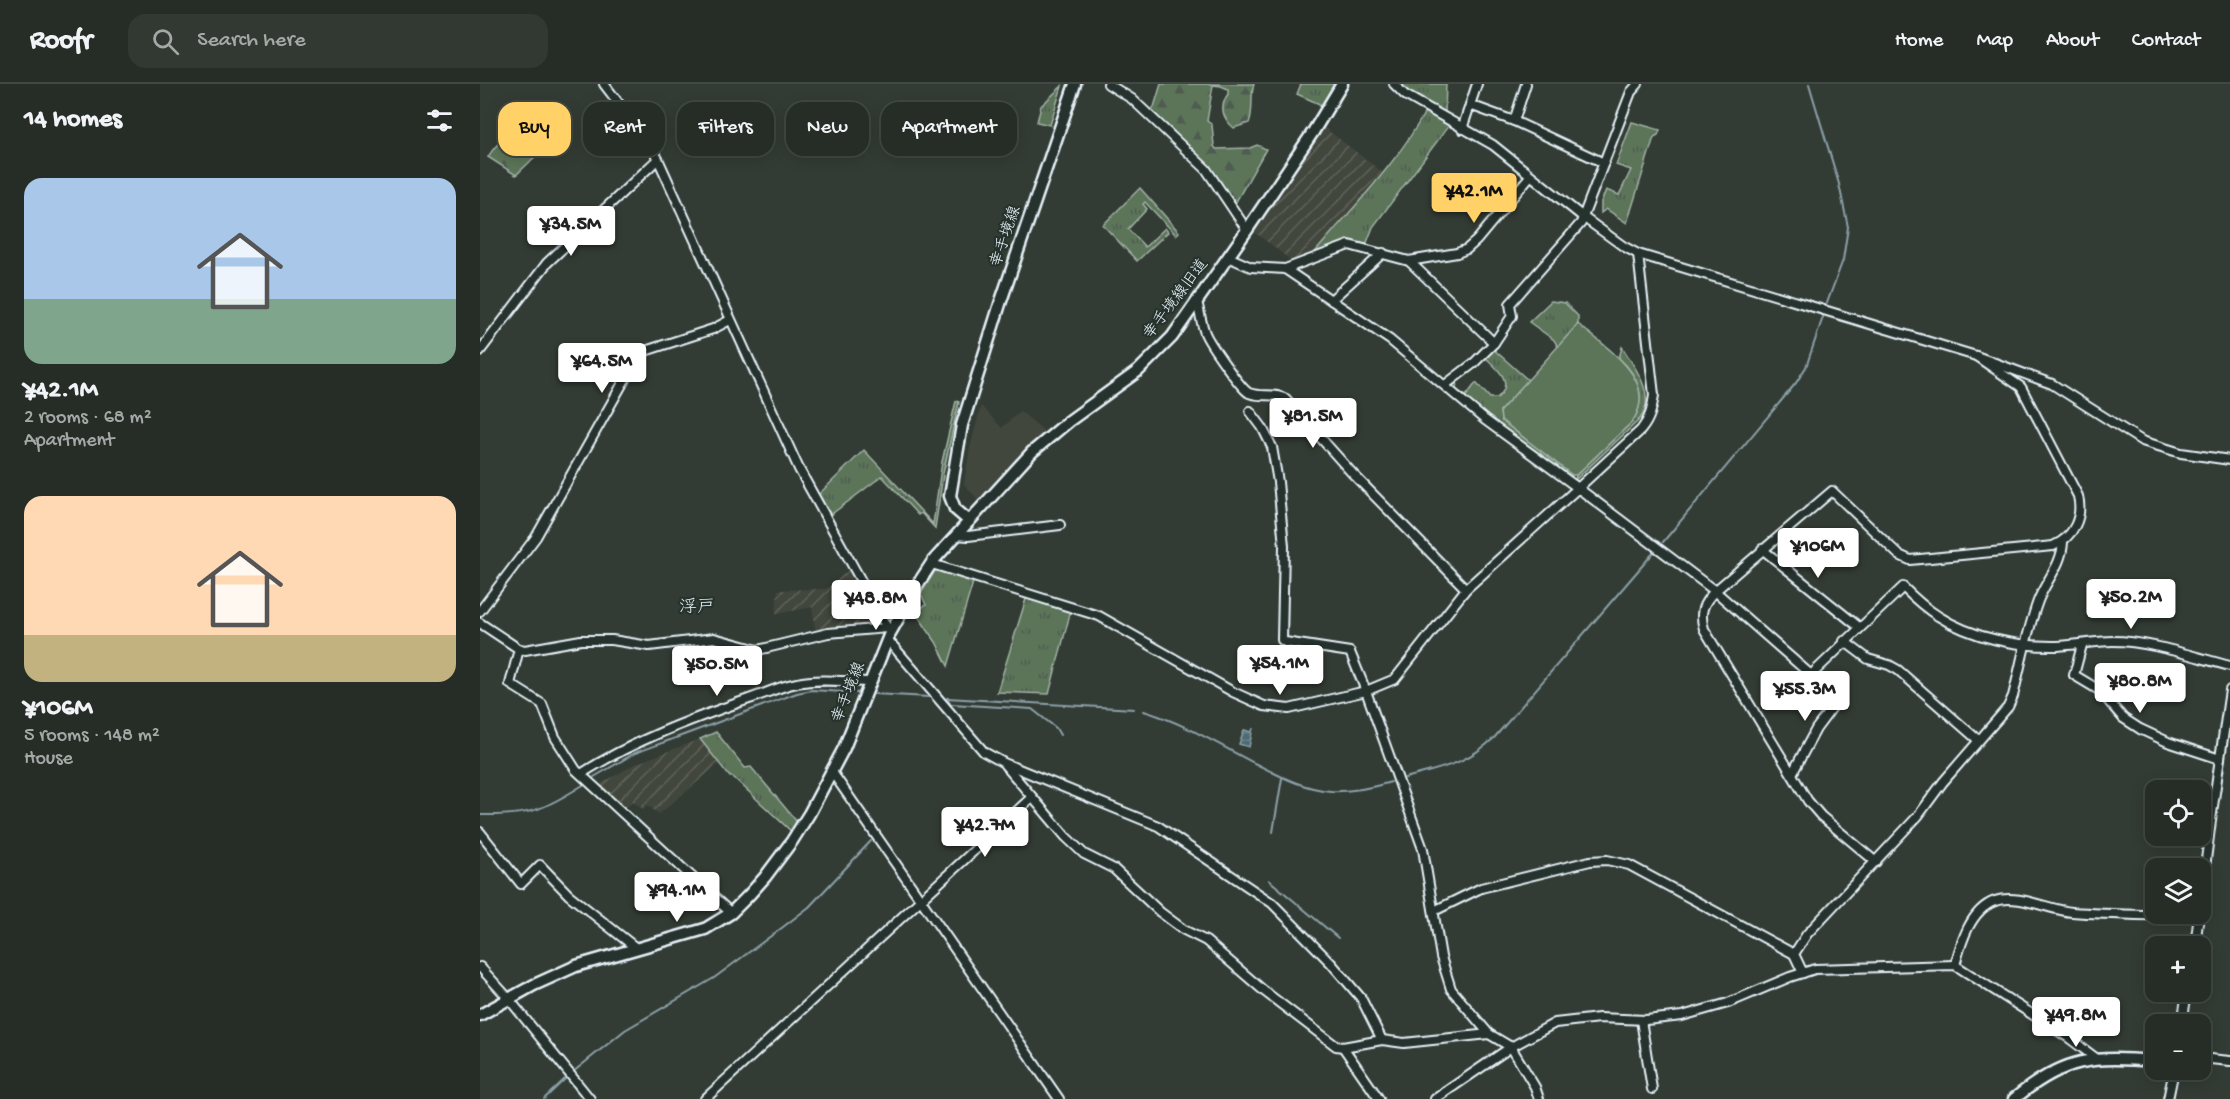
<!DOCTYPE html>
<html lang="en">
<head>
<meta charset="utf-8">
<style>
  body { margin:0; font-family:"Gochi Hand","Klee One",sans-serif; background:#323933; color:#f1f3f6; height:100vh; display:flex; flex-direction:column; font-size:22px; white-space:nowrap }
  * { box-sizing:border-box; margin:0 }
  p { font-size:20px; color:#a4a8a7 }
  .icon { flex:none; width:33px; height:33px; fill:none; stroke:currentColor; stroke-width:2; stroke-linecap:round; stroke-linejoin:round }
  .map { position:relative; flex:1; overflow:hidden }
  .side { display:flex; flex-direction:column; background:#262d27; width:480px }
  .side>* { flex:none }
  .top-card { position:absolute; left:18px; top:18px; width:570px; height:54px; display:flex; gap:12px }
  .tools { position:absolute; left:1665px; top:696px; display:grid; gap:12px }
  .tools a { display:grid; place-items:center; width:66px; height:66px; border-radius:12px; background:#262d27; box-shadow:0 3px 15px #0003,0 0 0 2px #424944; font-size:30px }
  .price { position:absolute; translate:-50% -51px; padding:0 14px; border-radius:6px; background:#fff; color:#222; font-size:20px; line-height:39px; filter:drop-shadow(0 2px 3px #0008) }
  .price::after { content:''; position:absolute; left:50%; top:36px; width:18px; height:14px; margin-left:-9px; background:inherit; clip-path:polygon(0 0,100% 0,50% 100%) }
  .price.current { background:#ffd166; color:#111 }
  ul { padding:0; list-style:none }
  li { display:grid; align-content:center; gap:12px; height:318px; padding:0 24px }
  li span { display:grid; place-items:center; height:186px; border-radius:18px; color:#555 }
  li>.icon { margin-inline-start:auto }
  span .icon { width:108px; height:108px; fill:#fffc; stroke-width:1 }
  li b { font-size:26px }
  h2 { display:flex; justify-content:space-between; align-items:center; height:72px; padding:0 24px; font-size:26px }
  .pill { padding:0 21px; border-radius:18px; background:#262d27; box-shadow:0 3px 15px #0003,0 0 0 2px #424944; font-size:21px; line-height:54px }
  .pill.current { background:#ffd166; color:#111 }
  header { display:flex; align-items:center; gap:36px; box-sizing:border-box; height:84px; padding:0 30px; background:#262d27; border-bottom:2px solid #424944 }
  header strong { font-size:28px }
  nav { display:flex; gap:33px; margin-inline-start:auto; font-size:21px }
  .search { width:420px; height:54px; background:#323933; display:flex; align-items:center; gap:15px; box-sizing:border-box; padding:0 21px; border-radius:18px; color:#a4a8a7; font-size:22px }
  main { display:flex; flex:1; min-height:0 }
  .map>svg:first-child { display:block }
  .built { fill:#43473d }
  .industrial { fill:url(#industrial-furrows) }
  .grass { fill:url(#grass-tufts); stroke:#a2b2a8; stroke-width:1.5 }
  .forest { fill:url(#forest-firs); stroke:#a2b2a8; stroke-width:1.5 }
  .green { fill:#5b7459; stroke:#a2b2a8; stroke-width:1.5 }
  .water { fill:url(#water-rules); stroke:#8ca0a9; stroke-width:1.5 }
  .lines { fill:none; stroke-linecap:round; stroke-linejoin:round }
  .stream { stroke:#8ca0a9; stroke-width:2 }
  .street-casing { stroke:#e8f1f8; stroke-width:12 }
  .secondary-casing { stroke:#e8f1f8; stroke-width:15 }
  .street { stroke:#26332d; stroke-width:8 }
  .secondary { stroke:#26332d; stroke-width:10 }
  .labels { text-anchor:middle; dominant-baseline:central; stroke-width:4.5; stroke-linejoin:round; paint-order:stroke }
  .street-label { font-size:16px; fill:#e8f1f8; stroke:#26332d }
  .neighbourhood-label { font-size:18px; fill:#e8f1f8; stroke:#26332d }
</style>
</head>
<body>
<header>
<strong>Roofr</strong>
<div class="search"><svg class="icon" aria-label="search" viewBox="0 0 24 24"><circle cx="10" cy="10" r="6"/><path d="M15 15l6 6"/></svg>Search here</div>
<nav><a>Home</a><a>Map</a><a>About</a><a>Contact</a></nav>
</header>
<main>
<section class="side">
<h2>14 homes<svg class="icon" aria-label="filters" viewBox="0 0 24 24"><path d="M4 7h16M4 17h16"/><circle cx="9" cy="7" r="2"/><circle cx="15" cy="17" r="2"/></svg></h2>
<ul>
<li><span style="background:linear-gradient(#a9c7e8 65%,#7fa58c 0)"><svg class="icon" aria-label="home" viewBox="0 0 24 24"><path d="M3 11l9-7 9 7M6 9v11h12V9"/></svg></span><div><b>¥42.1M</b><p>2 rooms · 68 m²</p><p>Apartment</p></div></li>
<li><span style="background:linear-gradient(#ffd9b3 75%,#c2b280 0)"><svg class="icon" aria-label="home" viewBox="0 0 24 24"><path d="M3 11l9-7 9 7M6 9v11h12V9"/></svg></span><div><b>¥106M</b><p>5 rooms · 148 m²</p><p>House</p></div></li>
</ul>
</section>
<div class="map">
<svg width="1750" height="1015" viewBox="0 0 1750 1015">
  <defs>
    <pattern id="industrial-furrows" width="10" height="10" patternUnits="userSpaceOnUse" patternTransform="scale(1.5)"><rect width="10" height="10" fill="#43473d"/><path d="M-1 1l2-2M0 10L10 0M9 11l2-2" fill="none" stroke="#5e625a"/></pattern>
    <pattern id="grass-tufts" width="24" height="20" patternUnits="userSpaceOnUse" patternTransform="scale(1.5)"><rect width="24" height="20" fill="#5b7459"/><path d="M3 7l-1-3M5 7V3M7 7l1-3M15 17l-1-3M17 17v-4M19 17l1-3" fill="none" stroke="#4f5c51"/></pattern>
    <pattern id="forest-firs" width="22" height="20" patternUnits="userSpaceOnUse" patternTransform="scale(1.5)"><rect width="22" height="20" fill="#5b7459"/><path d="M5 1l3.5 6h-7zM16 11l3.5 6h-7z" fill="#4f5c51"/></pattern>
    <pattern id="water-rules" width="6" height="5" patternUnits="userSpaceOnUse" patternTransform="scale(1.5)"><rect width="6" height="5" fill="#4e6a74"/><path d="M0 2.5h6" fill="none" stroke="#688089"/></pattern>
  </defs>
  <rect width="100%" height="100%" fill="#333c34"/>
  <filter id="ink" filterUnits="userSpaceOnUse"><feTurbulence type="fractalNoise" baseFrequency=".0167" numOctaves="2"/><feDisplacementMap in="SourceGraphic" scale="12" xChannelSelector="R" yChannelSelector="G"/><feConvolveMatrix kernelMatrix="1 2 1 2 8 2 1 2 1" color-interpolation-filters="sRGB"/></filter>
  <g filter="url(#ink)">
    <polygon class="built" points="501,322 522,344 540,327 564,347 498,416 484,400 490,364"/>
    <g class="industrial">
      <polygon points="841,41 902,88 832,172 813,178 772,146"/>
      <polygon points="369,486 396,535 392,537 395,543 336,549 332,523 296,530 298,506 346,505"/>
      <polygon points="220,655 239,680 179,730 167,721 163,725 152,717 145,724 119,701 155,680"/>
    </g>
    <g class="grass">
      <polygon points="821,0 856,0 844,22 817,10"/>
      <polygon points="918,0 966,0 965,28 963,29 927,9"/>
      <polygon points="582,2 570,41 557,38 561,22"/>
      <path d="M 946,26 L 970,40 L 893,143 L 886,161 C 867,155 849,165 832,172 C 870,126 918,79 946,26 Z"/>
      <polygon points="1152,38 1180,46 1178,51 1174,53 1147,139 1126,125 1121,129 1121,118 1126,106 1139,111 1151,86 1136,81"/>
      <polygon points="660,104 699,148 696,151 665,118 663,120 667,125 648,145 665,163 685,144 688,148 657,177 623,141"/>
      <polygon points="1071,217 1085,219 1098,232 1098,240 1078,263 1074,256 1049,238"/>
      <path d="M 1142,263 C 1155,283 1179,314 1158,337 L 1095,396 L 1096,391 L 1152,338 C 1168,315 1158,291 1139,274 Z"/>
      <path d="M 1012,264 L 1048,296 L 1020,327 L 1021,336 L 1092,391 L 1092,397 L 1007,335 L 975,306 L 973,300 L 977,296 L 976,306 L 986,312 L 996,299 L 1010,314 L 1017,314 C 1035,299 1018,285 1006,274 Z"/>
      <polygon points="476,317 479,318 464,385 455,444 441,429 438,431 402,392 349,432 337,412 384,366 453,440 462,378"/>
      <polygon points="456,485 494,495 468,582 456,558 438,532 439,525 446,521 441,510"/>
      <polygon points="535,508 591,526 569,610 517,608 546,515"/>
      <polygon points="236,648 265,684 271,683 318,739 312,748 253,693 250,693 220,655"/>
    </g>
    <g class="forest">
      <path d="M 681,0 L 774,0 C 770,12 774,27 769,39 L 754,44 C 742,34 739,23 748,10 L 748,5 L 741,2 L 733,1 L 727,37 L 732,41 L 734,62 L 736,65 L 770,64 L 777,61 L 786,65 L 754,121 L 732,87 L 671,26 L 674,23 Z"/>
      <path d="M 37,47 L 60,68 L 36,91 L 8,73 C 15,61 25,52 37,47 Z"/>
    </g>
    <path class="green" d="M 1098,240 C 1126,264 1181,296 1152,338 L 1096,391 L 1092,391 L 1021,336 L 1020,327 Z"/>
    <polygon class="water" points="773,644 769,663 759,660 764,646 772,648"/>
    <g class="lines">
      <g class="stream">
        <polyline points="1329,0 1359,100 1368,143 1363,176 1347,219"/>
        <polyline points="1183,458 1316,299 1326,283 1343,233"/>
        <polyline points="394,610 449,613"/>
        <polyline points="467,614 654,625"/>
        <polyline points="467,614 471,620 552,625 576,644 580,651"/>
        <path d="M 664,627 C 704,639 741,662 778,681 C 802,693 824,705 851,707 C 872,708 891,704 911,698"/>
        <polyline points="114,693 155,669 317,609 332,606 379,609"/>
        <path d="M 925,694 C 961,684 985,681 1014,654 L 1174,468"/>
        <path d="M 0,731 C 49,732 62,727 103,701"/>
        <polyline points="793,748 802,694"/>
        <polyline points="789,796 858,854"/>
        <polyline points="93,988 145,946 234,894 303,843 329,823 391,757"/>
        <polyline points="64,1015 85,995"/>
      </g>
      <g class="street-casing">
        <g id="street">
          <polyline points="124,0 169,59 178,75 319,385 410,549"/>
          <polyline points="628,0 652,15 726,85 767,146"/>
          <polyline points="914,0 925,11 1013,61 1103,133 1151,8 1158,0"/>
          <polyline points="990,21 1034,37 1124,79"/>
          <polyline points="1034,37 1046,0"/>
          <polyline points="982,45 997,0"/>
          <path d="M 748,173 L 771,183 L 805,185 L 851,216 L 910,256 L 1005,336 L 1098,404 L 1161,346 C 1170,335 1172,325 1174,311 L 1158,170"/>
          <polyline points="929,177 1014,259 994,279 965,301"/>
          <polyline points="805,185 869,161 929,177 977,169 987,165 997,156 1050,92"/>
          <polyline points="851,216 903,169"/>
          <path d="M 717,218 C 720,228 721,239 725,249 C 729,259 761,305 769,309 C 781,314 794,308 806,315 L 872,389 L 986,505"/>
          <polyline points="1014,259 1032,232 1030,220 1101,139 1103,133 1143,162 1158,170 1496,272 1572,300 1662,357 1701,369 1750,376"/>
          <polyline points="0,267 67,179 178,75"/>
          <polyline points="770,327 782,343 792,363 798,398 804,462 802,556 805,558 870,568 886,607 943,765 961,873 971,905 1009,950 1031,963 1055,1003 1059,1015"/>
          <polyline points="476,451 488,452 580,441"/>
          <polyline points="1282,465 1379,543"/>
          <path d="M 452,480 L 619,532 L 753,608 L 784,622 L 809,625 L 886,607 L 915,595 L 986,505 L 1098,404 L 1235,507 L 1331,591 L 1423,503 C 1434,514 1445,524 1458,532 C 1492,554 1538,563 1578,562 C 1596,561 1615,557 1633,557 C 1670,557 1714,573 1750,582"/>
          <polyline points="0,527 56,453 157,274 165,267 233,245 250,236"/>
          <polyline points="0,539 39,565 45,566 101,556 132,556 169,562 234,554 278,566 348,549 407,544"/>
          <polyline points="408,556 504,668 524,679 678,742 792,819 851,879 881,914 902,956 924,959 1009,950"/>
          <polyline points="1364,557 1388,575 1409,581 1418,586 1498,656"/>
          <polyline points="1602,561 1594,591 1619,606 1643,634 1660,645 1688,658 1740,675"/>
          <polyline points="39,565 30,600 62,620 75,653 96,686 251,829"/>
          <polyline points="525,681 586,753 604,770 634,785 680,828 704,846 726,857 784,907 856,962 863,963 902,956"/>
          <polyline points="352,688 579,1015"/>
          <path d="M 101,690 C 152,657 212,635 269,615 C 284,610 301,602 317,599 C 340,594 367,598 391,598"/>
          <polyline points="1312,690 1336,645 1359,614 1331,591"/>
          <polyline points="0,748 41,800 60,781 89,811 156,864"/>
          <path d="M 1396,778 L 1341,732 L 1328,717 L 1224,545 C 1219,528 1223,519 1235,507 L 1352,407 L 1419,471 L 1430,476 L 1573,462 C 1594,453 1603,433 1598,412 L 1541,303 L 1496,272"/>
          <polyline points="954,827 1001,804 1110,777 1127,776 1149,781 1314,870"/>
          <polyline points="1715,862 1732,729 1750,606"/>
          <path d="M 1475,881 C 1481,859 1490,826 1515,817 C 1538,809 1569,826 1592,828 C 1634,831 1678,831 1720,833"/>
          <polyline points="0,883 29,915 110,1015"/>
          <path d="M 1323,889 L 1314,870 L 1327,850 L 1438,732 L 1463,698 L 1528,623 L 1533,612 C 1541,580 1547,547 1558,517 C 1566,496 1582,481 1583,458"/>
          <polyline points="1161,936 1172,1005"/>
          <polyline points="1702,940 1707,908"/>
          <polyline points="863,963 899,1015"/>
          <polyline points="1720,974 1750,977"/>
          <polyline points="225,1015 552,713"/>
          <polyline points="955,1015 1031,963 1075,939 1119,934 1166,936 1202,932 1248,919 1310,893 1335,885 1475,881 1589,954 1617,975"/>
          <polyline points="1688,1015 1694,986"/>
        </g>
      </g>
      <g class="secondary-casing">
        <g id="secondary">
          <polyline points="489,437 475,425 470,412 482,341 520,220 595,0"/>
          <polyline points="0,931 54,901 96,882 225,845 251,829 269,811 285,793 312,757 329,730 364,664 410,549 436,503 453,477 552,368 589,337 658,287 692,253 767,146 833,48 862,0"/>
          <path d="M 1534,1015 C 1585,973 1612,972 1676,977"/>
        </g>
      </g>
      <use href="#street" class="street"/>
      <use href="#secondary" class="secondary"/>
    </g>
  </g>
  <g class="labels">
    <g class="street-label">
      <text transform="translate(527 153) rotate(-71)">幸手境線</text>
      <text transform="translate(697 216) rotate(-53)">幸手境線旧道</text>
      <text transform="translate(370 609) rotate(-68)">幸手境線</text>
    </g>
    <g class="neighbourhood-label">
      <text x="217" y="524">浮戸</text>
    </g>
  </g>
</svg>
<div class="tools">
<a><svg class="icon" aria-label="locate" viewBox="0 0 24 24"><circle cx="12" cy="12" r="6"/><path d="M12 2v4M12 18v4M2 12h4M18 12h4"/></svg></a>
<a><svg class="icon" aria-label="layers" viewBox="0 0 24 24"><path d="M12 4l9 5-9 5-9-5zM3 14l9 5 9-5"/></svg></a>
<a>+</a>
<a>−</a>
</div>
<b class="price current" style="left:994px;top:140px">¥42.1M</b>
<b class="price" style="left:91px;top:173px">¥34.5M</b>
<b class="price" style="left:122px;top:310px">¥64.5M</b>
<b class="price" style="left:833px;top:365px">¥81.5M</b>
<b class="price" style="left:1338px;top:495px">¥106M</b>
<b class="price" style="left:1651px;top:546px">¥50.2M</b>
<b class="price" style="left:396px;top:547px">¥48.8M</b>
<b class="price" style="left:800px;top:612px">¥54.1M</b>
<b class="price" style="left:237px;top:613px">¥50.5M</b>
<b class="price" style="left:1660px;top:630px">¥80.8M</b>
<b class="price" style="left:1325px;top:638px">¥55.3M</b>
<b class="price" style="left:505px;top:774px">¥42.7M</b>
<b class="price" style="left:197px;top:839px">¥94.1M</b>
<b class="price" style="left:1596px;top:964px">¥49.8M</b>
<div class="top-card">
<a class="pill current">Buy</a>
<a class="pill">Rent</a>
<a class="pill">Filters</a>
<a class="pill">New</a>
<a class="pill">Apartment</a>
</div>
</div>
</main>
</body>
</html>
